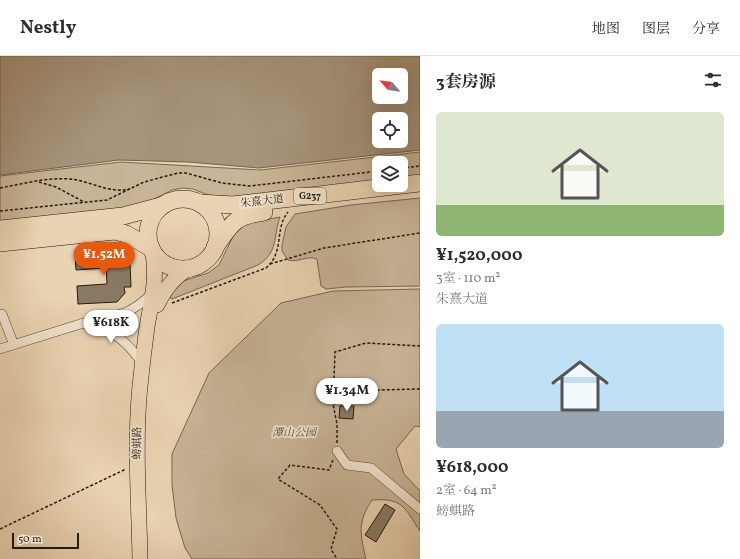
<!DOCTYPE html>
<html lang="zh">
<head>
<meta charset="utf-8">
<style>
  body { margin:0; font-family:Vollkorn,"Noto Serif SC",serif; background:#f7f7f7; color:#2b2b33; height:100vh; display:flex; flex-direction:column; font-size:15px; white-space:nowrap }
  * { box-sizing:border-box; margin:0 }
  p { font-size:13px; color:#7c7c81 }
  .icon { flex:none; width:22px; height:22px; fill:none; stroke:currentColor; stroke-width:2; stroke-linecap:round; stroke-linejoin:round }
  .map { position:relative; flex:1; overflow:hidden }
  .panel { display:flex; flex-direction:column; background:#fff; width:320px }
  .panel>* { flex:none }
  .needle { width:26px; rotate:298deg }
  .controls { position:absolute; left:372px; top:12px; display:grid; gap:8px }
  .controls a { display:grid; place-items:center; width:36px; height:36px; border-radius:6px; background:#fff; box-shadow:0 4px 16px #0002; font-size:20px }
  .scale { position:absolute; left:12px; bottom:10px; width:67px; box-sizing:border-box; padding-left:4px; border:2px solid #231a10; border-top:0; font-size:11px; line-height:14px; white-space:nowrap; color:#231a10; -webkit-text-stroke:3px #f1e2cd; paint-order:stroke }
  .price { position:absolute; translate:-50% -34px; padding:0 9px; border-radius:14px; background:#fff; color:#222; font-size:13px; line-height:26px; filter:drop-shadow(0 1px 2px #0008) }
  .price::after { content:''; position:absolute; left:50%; top:24px; width:12px; height:9px; margin-left:-6px; background:inherit; clip-path:polygon(0 0,100% 0,50% 100%) }
  .price.selected { background:#ea580c; color:#fff }
  ul { padding:0; list-style:none }
  li { display:grid; align-content:center; gap:8px; height:212px; padding:0 16px }
  li span { display:grid; place-items:center; height:124px; border-radius:6px; color:#555 }
  li>.icon { margin-inline-start:auto }
  span .icon { width:72px; height:72px; fill:#fffc; stroke-width:1 }
  li b { font-size:17px }
  h2 { display:flex; justify-content:space-between; align-items:center; height:48px; padding:0 16px; font-size:17px }
  header { display:flex; align-items:center; gap:24px; box-sizing:border-box; height:56px; padding:0 20px; background:#fff; border-bottom:1px solid #e1e1e2 }
  header strong { font-size:19px }
  nav { display:flex; gap:22px; margin-inline-start:auto; font-size:14px }
  main { display:flex; flex:1; min-height:0 }
  .map>svg:first-child { display:block }
  .green { fill:#c8b496; stroke:#766753 }
  .water { fill:#a6947b; stroke:#726350; fill-rule:evenodd }
  .building { fill:#8a7a64; stroke:#231a10 }
  .lines { fill:none; stroke-linecap:round; stroke-linejoin:round }
  .street-casing { stroke:#554838; stroke-width:10 }
  .primary-casing { stroke:#231a10; stroke-width:16 }
  .highway-casing { stroke:#231a10; stroke-width:18 }
  .path { stroke:#231a10; stroke-width:1.5; stroke-dasharray:3 2; stroke-linecap:butt }
  .street { stroke:#f1e2cd; stroke-width:9 }
  .primary { stroke:#ead3b2; stroke-width:15 }
  .highway { stroke:#ead3b2; stroke-width:17 }
  .labels { text-anchor:middle; dominant-baseline:central; stroke-width:3.5; stroke-linejoin:round; paint-order:stroke }
  .shield { fill:#f1e2cd; stroke:#615649; stroke-width:1 }
  .shield-label { font-size:10px; font-weight:bold; fill:#231a10 }
  .street-label { font-size:11px; fill:#231a10; stroke:#f1e2cd }
  .park-label { font-size:11px; font-style:italic; fill:#554838; stroke:#f1e2cd }
</style>
</head>
<body>
<header>
<strong>Nestly</strong>
<nav><a>地图</a><a>图层</a><a>分享</a></nav>
</header>
<main>
<div class="map">
<svg width="420" height="503" viewBox="0 0 420 503">
  <rect width="100%" height="100%" fill="#ead3b2"/>
  <filter id="stains"><feTurbulence type="fractalNoise" baseFrequency=".005" numOctaves="4"/><feColorMatrix values="0 0 0 0 .2 0 0 0 0 .09 0 0 0 0 .02 0 0 0 .5 -.17"/></filter>
  <radialGradient id="worn" r=".72"><stop offset=".6" stop-color="#630" stop-opacity="0"/><stop offset="1" stop-color="#630" stop-opacity=".3"/></radialGradient>
  <g class="green">
    <polygon points="420,96 420,122 401,125 401,107 379,107 379,127 242,144 213,141 193,133 183,132 172,134 148,146 129,152 0,169 0,120 121,106 260,114"/>
    <path d="M 420,142 L 420,230 L 346,231 L 326,233 L 321,230 L 317,203 C 307,199 298,207 288,204 L 282,195 L 282,189 L 286,171 L 295,158 L 351,149 Z"/>
    <path d="M 280,161 C 273,180 279,196 258,209 L 172,243 L 168,240 L 177,227 L 208,217 L 219,209 L 236,174 L 243,168 Z"/>
    <path d="M 420,233 L 420,371 L 415,370 L 396,393 L 404,418 L 420,435 L 420,475 C 404,451 403,442 372,444 C 357,467 360,477 366,503 L 192,503 L 185,492 L 176,462 L 172,429 L 172,398 L 209,317 L 281,247 L 333,235 Z"/>
  </g>
  <path class="water" d="M 0,0 L 420,0 L 420,94 L 259,112 L 188,106 L 119,104 L 0,119 ZM 379,19 L 401,19 L 401,41 L 379,41 ZM 379,63 L 401,63 L 401,85 L 379,85 Z"/>
  <g class="building">
    <polygon points="116,192 123,199 123,206 130,206 131,231 124,231 125,237 117,246 78,248 77,230 107,228 106,212 76,214 75,195"/>
    <polygon points="340,350 354,350 353,363 339,362"/>
    <polygon points="385,448 395,454 376,486 365,479"/>
  </g>
  <g class="lines">
    <g class="street-casing">
      <g id="street">
        <polyline points="0,259 2,258 14,289"/>
        <path d="M 88,270 C 114,273 128,287 142,307"/>
        <path d="M 0,293 C 26,285 51,277 77,269 C 108,260 128,263 152,237"/>
        <polyline points="337,395 347,409 371,412 420,453"/>
      </g>
    </g>
    <g class="primary-casing">
      <g id="primary">
        <path d="M 157,249 C 165,233 173,222 189,212"/>
        <path d="M 140,503 C 139,449 135,395 139,341 C 141,318 144,294 147,271 C 152,241 157,227 153,196"/>
      </g>
    </g>
    <g class="highway-casing">
      <g id="highway">
        <circle cx="183" cy="178" r="35"/>
        <polyline points="200,147 233,149 420,127"/>
        <polyline points="0,173 123,160 161,150"/>
        <polyline points="0,187 115,175 126,178 151,192"/>
        <path d="M 215,191 C 232,167 234,160 264,156"/>
      </g>
    </g>
    <g class="path">
      <polyline points="401,112 420,110"/>
      <polyline points="39,126 56,131 84,146"/>
      <path d="M 0,132 C 23,128 47,121 70,123 C 91,125 109,138 130,133"/>
      <polyline points="0,155 107,144 144,126 178,117 186,117 222,127 250,130 379,115"/>
      <polyline points="270,208 324,192 420,177"/>
      <path d="M 172,247 L 266,212 C 285,196 274,173 288,156"/>
      <polyline points="334,348 377,334 420,333"/>
      <polyline points="337,387 337,368 333,348 335,296 366,287 420,290"/>
      <polyline points="333,404 329,414 290,409 278,423 320,449 337,473 331,493 337,503"/>
      <polyline points="0,473 126,413"/>
    </g>
    <use href="#street" class="street"/>
    <use href="#primary" class="primary"/>
    <use href="#highway" class="highway"/>
  </g>
  <g class="labels">
    <rect class="shield" x="294" y="132" width="32" height="16" rx="3"/>
    <g class="shield-label">
      <text x="310" y="140">G237</text>
    </g>
    <g class="street-label">
      <text transform="translate(262 146) rotate(-6)">朱熹大道</text>
      <text transform="translate(138 387) rotate(-89)">螃蜞路</text>
    </g>
    <g class="park-label">
      <text x="294" y="377">潭山公园</text>
    </g>
  </g>
  <rect width="100%" height="100%" filter="url(#stains)"/>
  <rect width="100%" height="100%" fill="url(#worn)"/>
</svg>
<div class="controls">
<a><svg class="needle" viewBox="-14 -14 28 28"><path d="M0-13l5 13h-10z" fill="#e53935"/><path d="M0 13l5-13h-10z" fill="#7c7c81"/></svg></a>
<a><svg class="icon" aria-label="locate" viewBox="0 0 24 24"><circle cx="12" cy="12" r="6"/><path d="M12 2v4M12 18v4M2 12h4M18 12h4"/></svg></a>
<a><svg class="icon" aria-label="layers" viewBox="0 0 24 24"><path d="M12 4l9 5-9 5-9-5zM3 14l9 5 9-5"/></svg></a>
</div>
<div class="scale">50 m</div>
<b class="price selected" style="left:104px;top:220px">¥1.52M</b>
<b class="price" style="left:111px;top:288px">¥618K</b>
<b class="price" style="left:347px;top:356px">¥1.34M</b>
</div>
<section class="panel">
<h2>3套房源<svg class="icon" aria-label="filters" viewBox="0 0 24 24"><path d="M4 7h16M4 17h16"/><circle cx="9" cy="7" r="2"/><circle cx="15" cy="17" r="2"/></svg></h2>
<ul>
<li><span style="background:linear-gradient(#dfe7d0 75%,#8fb573 0)"><svg class="icon" aria-label="home" viewBox="0 0 24 24"><path d="M3 11l9-7 9 7M6 9v11h12V9"/></svg></span><div><b>¥1,520,000</b><p>3室 · 110 m²</p><p>朱熹大道</p></div></li>
<li><span style="background:linear-gradient(#bfe0f5 70%,#9aa5b1 0)"><svg class="icon" aria-label="home" viewBox="0 0 24 24"><path d="M3 11l9-7 9 7M6 9v11h12V9"/></svg></span><div><b>¥618,000</b><p>2室 · 64 m²</p><p>螃蜞路</p></div></li>
</ul>
</section>
</main>
</body>
</html>
